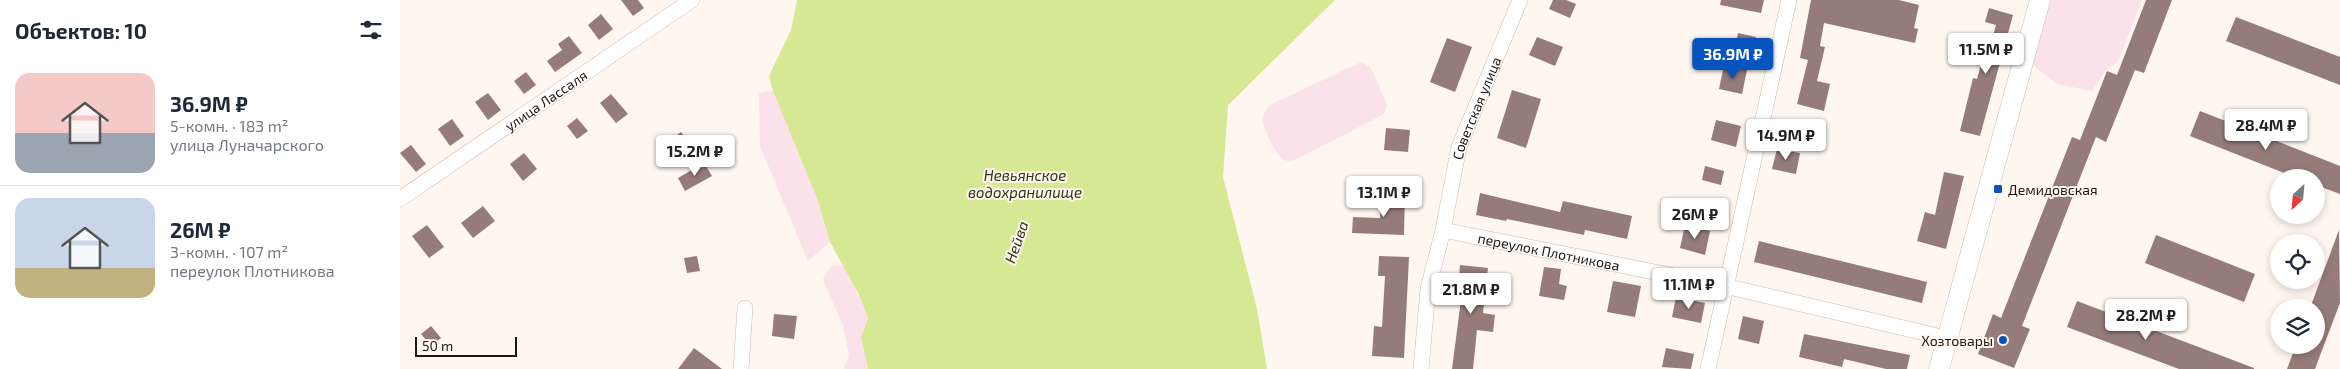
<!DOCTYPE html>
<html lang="ru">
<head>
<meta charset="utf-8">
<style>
  body { margin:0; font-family:"Exo 2",sans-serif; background:#f2f2f3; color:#1f2937; height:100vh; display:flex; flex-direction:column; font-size:19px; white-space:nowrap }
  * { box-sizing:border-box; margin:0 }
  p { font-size:16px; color:#747a83 }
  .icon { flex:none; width:28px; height:28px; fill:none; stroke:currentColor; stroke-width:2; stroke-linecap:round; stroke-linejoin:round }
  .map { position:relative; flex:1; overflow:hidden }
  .details { display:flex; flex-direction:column; background:#fff; width:400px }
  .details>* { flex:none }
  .needle { width:32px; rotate:206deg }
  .tools { position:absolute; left:1870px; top:169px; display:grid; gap:10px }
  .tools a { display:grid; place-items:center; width:55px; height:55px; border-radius:50%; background:#fff; box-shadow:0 2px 8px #0003; font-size:25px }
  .scale { position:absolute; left:15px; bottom:12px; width:102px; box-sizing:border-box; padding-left:5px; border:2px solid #1f1812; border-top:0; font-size:14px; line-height:18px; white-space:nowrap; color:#1f1812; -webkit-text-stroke:4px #fff6f0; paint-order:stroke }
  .price { position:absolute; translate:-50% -42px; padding:0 11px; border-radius:5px; background:#fff; color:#222; font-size:16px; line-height:32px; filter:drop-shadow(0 1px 2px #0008) }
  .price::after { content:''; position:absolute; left:50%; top:30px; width:15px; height:11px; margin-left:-8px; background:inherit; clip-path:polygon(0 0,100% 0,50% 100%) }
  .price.selected { background:#0754be; color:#fff }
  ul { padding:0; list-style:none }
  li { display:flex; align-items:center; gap:15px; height:125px; padding:0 15px }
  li+li { border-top:1px solid #e0e1e3 }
  li span { display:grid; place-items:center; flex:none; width:140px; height:100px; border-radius:15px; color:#555 }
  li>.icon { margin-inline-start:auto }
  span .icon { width:60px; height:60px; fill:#fffc; stroke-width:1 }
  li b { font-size:21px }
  h2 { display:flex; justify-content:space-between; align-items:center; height:60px; padding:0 15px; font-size:21px }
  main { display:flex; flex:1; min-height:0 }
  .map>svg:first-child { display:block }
  .green { fill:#fae1ea }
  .water { fill:#d6e894 }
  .building { fill:#957c79 }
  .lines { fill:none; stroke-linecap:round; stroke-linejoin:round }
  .minor-casing { stroke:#cfb9ab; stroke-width:16 }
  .tertiary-casing { stroke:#cfb9ab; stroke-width:21 }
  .minor { stroke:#fff; stroke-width:15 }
  .tertiary { stroke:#fff; stroke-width:20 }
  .poi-dot { fill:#0754be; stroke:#fff6f0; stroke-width:2 }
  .labels { text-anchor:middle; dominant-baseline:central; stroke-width:4; stroke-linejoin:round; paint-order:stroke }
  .street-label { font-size:14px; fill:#1f1812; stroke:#fff6f0 }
  .poi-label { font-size:14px; fill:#1f1812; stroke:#fff6f0; text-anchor:start }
  .water-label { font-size:15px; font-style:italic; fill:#303713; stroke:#fff6f0 }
</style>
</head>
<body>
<main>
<section class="details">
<h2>Объектов: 10<svg class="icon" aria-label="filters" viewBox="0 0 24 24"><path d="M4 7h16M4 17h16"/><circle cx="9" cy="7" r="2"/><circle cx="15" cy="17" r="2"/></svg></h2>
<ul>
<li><span style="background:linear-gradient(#f6c9c9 60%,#9aa5b1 0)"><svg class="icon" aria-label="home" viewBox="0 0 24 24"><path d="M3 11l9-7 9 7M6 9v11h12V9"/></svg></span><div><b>36.9M ₽</b><p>5-комн. · 183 m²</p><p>улица Луначарского</p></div></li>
<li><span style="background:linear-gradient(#c9d6e8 70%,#c2b280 0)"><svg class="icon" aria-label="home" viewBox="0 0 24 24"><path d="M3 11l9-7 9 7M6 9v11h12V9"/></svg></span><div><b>26M ₽</b><p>3-комн. · 107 m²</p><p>переулок Плотникова</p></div></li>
</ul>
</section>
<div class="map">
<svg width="1940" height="369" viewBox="0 0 1940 369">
  <rect width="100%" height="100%" fill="#fff6f0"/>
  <g class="green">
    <polygon points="1649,0 1742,0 1718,62 1706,70 1692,91 1657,84 1631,64"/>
    <path d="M 961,62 L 971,68 L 987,105 L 984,114 L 899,158 C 894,160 889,162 884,160 C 876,156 862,127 863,119 C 863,112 866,110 870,105 Z"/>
    <polygon points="373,91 418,201 430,242 408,261 360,146 359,93"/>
    <polygon points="444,265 468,318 461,337 468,369 444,369 449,355 443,326 423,279 432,266"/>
  </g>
  <polygon class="water" points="397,0 935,0 828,105 823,177 857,309 867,369 468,369 461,337 468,318 458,293 430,242 418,201 373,91 369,76 391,30"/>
  <g class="building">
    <polygon points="221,0 238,0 244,8 233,16"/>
    <polygon points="1153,0 1166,0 1176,4 1170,18 1149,9"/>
    <polygon points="1321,0 1364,0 1361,13 1320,5"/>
    <polygon points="1411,0 1499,0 1519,5 1514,28 1518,29 1515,43 1424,23 1420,46 1425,47 1417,81 1430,84 1424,111 1397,104 1408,60 1400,58"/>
    <polygon points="1746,0 1772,0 1744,73 1735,70 1706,142 1696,137 1622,326 1630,329 1614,368 1578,354 1593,314 1601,318 1672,137 1680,140 1707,71 1717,75"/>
    <polygon points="1589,8 1613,15 1580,136 1560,131 1573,78 1577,79 1583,57 1587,58 1596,25 1585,22"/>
    <polygon points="201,14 213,29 199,40 188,25"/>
    <polygon points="1836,17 1940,57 1940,85 1826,41"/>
    <polygon points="1338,33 1356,37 1353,50 1335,47"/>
    <polygon points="169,36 182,53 155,72 147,61 162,50 158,44"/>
    <polygon points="1137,37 1163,47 1155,66 1129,55"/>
    <polygon points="1047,38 1072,47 1055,92 1030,82"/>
    <polygon points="1324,65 1347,70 1342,94 1319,89"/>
    <polygon points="126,72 136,85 124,94 114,81"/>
    <polygon points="1112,90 1141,99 1126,148 1097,138"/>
    <polygon points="88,93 101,110 88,120 75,102"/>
    <polygon points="211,94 228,114 216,123 200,103"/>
    <polygon points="1800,111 1940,166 1940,194 1916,185 1916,178 1897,178 1790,136"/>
    <polygon points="177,118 188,131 177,139 167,126"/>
    <polygon points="52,119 64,136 50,146 38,129"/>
    <polygon points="1316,120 1341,126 1336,147 1311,140"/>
    <polygon points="986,128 1010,130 1008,152 984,150"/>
    <polygon points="281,132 292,146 280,155 269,141"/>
    <polygon points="11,145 26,164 16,172 0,153"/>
    <polygon points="1377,149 1400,153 1396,174 1372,169"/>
    <polygon points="124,153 137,169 123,181 110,164"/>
    <polygon points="304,163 312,176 285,191 278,178"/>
    <polygon points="1305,166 1324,171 1321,185 1302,180"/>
    <polygon points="1544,172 1564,176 1546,249 1517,241 1525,212 1535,215"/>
    <polygon points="1080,193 1160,212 1163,201 1232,216 1227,239 1185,230 1184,235 1107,219 1106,221 1076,215"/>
    <polygon points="981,194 1005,194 1004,235 952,233 953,217 980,218"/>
    <polygon points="83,206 95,221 73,238 61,223"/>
    <polygon points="27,225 44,247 29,258 12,236"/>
    <polygon points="1285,225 1310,231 1305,255 1280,248"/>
    <polygon points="1939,230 1940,303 1924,345 1915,369 1887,369 1896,345 1916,345 1916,308 1910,308"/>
    <polygon points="1756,235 1855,274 1844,302 1745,263"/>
    <polygon points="1359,241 1527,282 1522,303 1354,262"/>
    <polygon points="297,256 300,271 287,273 284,258"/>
    <polygon points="979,256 1009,257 1004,358 972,356 974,326 982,327 985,276 978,276"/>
    <polygon points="1060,265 1088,268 1083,313 1095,315 1093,332 1077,330 1073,369 1052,369 1062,292 1058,291"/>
    <polygon points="1144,267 1161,269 1159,284 1167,286 1164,300 1139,296"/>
    <polygon points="1213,281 1241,286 1235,317 1207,312"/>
    <polygon points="1276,297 1305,303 1301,323 1272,317"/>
    <polygon points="1677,301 1854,368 1854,369 1779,369 1667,327"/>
    <polygon points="374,314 397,316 394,339 372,336"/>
    <polygon points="1343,316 1364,321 1359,344 1338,339"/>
    <polygon points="31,326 41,338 31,346 21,334"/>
    <polygon points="1404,334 1510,355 1507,369 1486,369 1444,359 1442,367 1399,357"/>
    <polygon points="294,348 322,369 278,369"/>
    <polygon points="1266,348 1294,354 1291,369 1262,367"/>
  </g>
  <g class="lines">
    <g class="minor-casing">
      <g id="minor">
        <path id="s1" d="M 0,199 L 292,0"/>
        <path id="s2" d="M 1043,230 L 1325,286 L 1546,338"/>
        <polyline points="341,369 345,308"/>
        <path id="s3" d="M 1021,369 L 1028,289 L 1043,230 L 1059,147 L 1120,0"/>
        <polyline points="1308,369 1389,0"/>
      </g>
    </g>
    <g class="tertiary-casing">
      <polyline id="tertiary" points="1539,369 1640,0"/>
    </g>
    <use href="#minor" class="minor"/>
    <use href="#tertiary" class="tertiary"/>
  </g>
  <g class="poi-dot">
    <rect x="1593" y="184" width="10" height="10" rx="2.5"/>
    <circle cx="1603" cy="340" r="5"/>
  </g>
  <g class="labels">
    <g class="street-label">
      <text stroke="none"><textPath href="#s1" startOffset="176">улица Лассаля</textPath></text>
      <text stroke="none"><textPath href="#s3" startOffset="268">Советская улица</textPath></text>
      <text stroke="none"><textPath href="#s2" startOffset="108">переулок Плотникова</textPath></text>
    </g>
    <g class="poi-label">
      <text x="1608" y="189">Демидовская</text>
      <text x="1593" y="340" text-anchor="end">Хозтовары</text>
    </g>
    <g class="water-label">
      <text x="625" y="175">Невьянское<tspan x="625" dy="17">водохранилище</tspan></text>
      <text transform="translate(616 242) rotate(-71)">Нейва</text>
    </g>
  </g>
</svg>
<div class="tools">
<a><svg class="needle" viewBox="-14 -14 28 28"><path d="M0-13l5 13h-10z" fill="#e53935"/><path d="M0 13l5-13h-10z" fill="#747a83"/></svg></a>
<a><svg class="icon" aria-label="locate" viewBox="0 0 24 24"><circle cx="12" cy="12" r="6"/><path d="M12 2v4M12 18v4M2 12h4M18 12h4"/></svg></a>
<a><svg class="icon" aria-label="layers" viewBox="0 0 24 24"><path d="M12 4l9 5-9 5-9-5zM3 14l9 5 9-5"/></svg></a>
</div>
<div class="scale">50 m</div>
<b class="price" style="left:1586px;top:75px">11.5M ₽</b>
<b class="price selected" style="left:1333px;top:80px">36.9M ₽</b>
<b class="price" style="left:1866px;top:151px">28.4M ₽</b>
<b class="price" style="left:1386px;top:161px">14.9M ₽</b>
<b class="price" style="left:295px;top:177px">15.2M ₽</b>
<b class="price" style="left:984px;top:218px">13.1M ₽</b>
<b class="price" style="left:1295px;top:240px">26M ₽</b>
<b class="price" style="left:1289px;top:310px">11.1M ₽</b>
<b class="price" style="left:1071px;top:315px">21.8M ₽</b>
<b class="price" style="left:1746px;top:341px">28.2M ₽</b>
</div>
</main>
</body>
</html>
